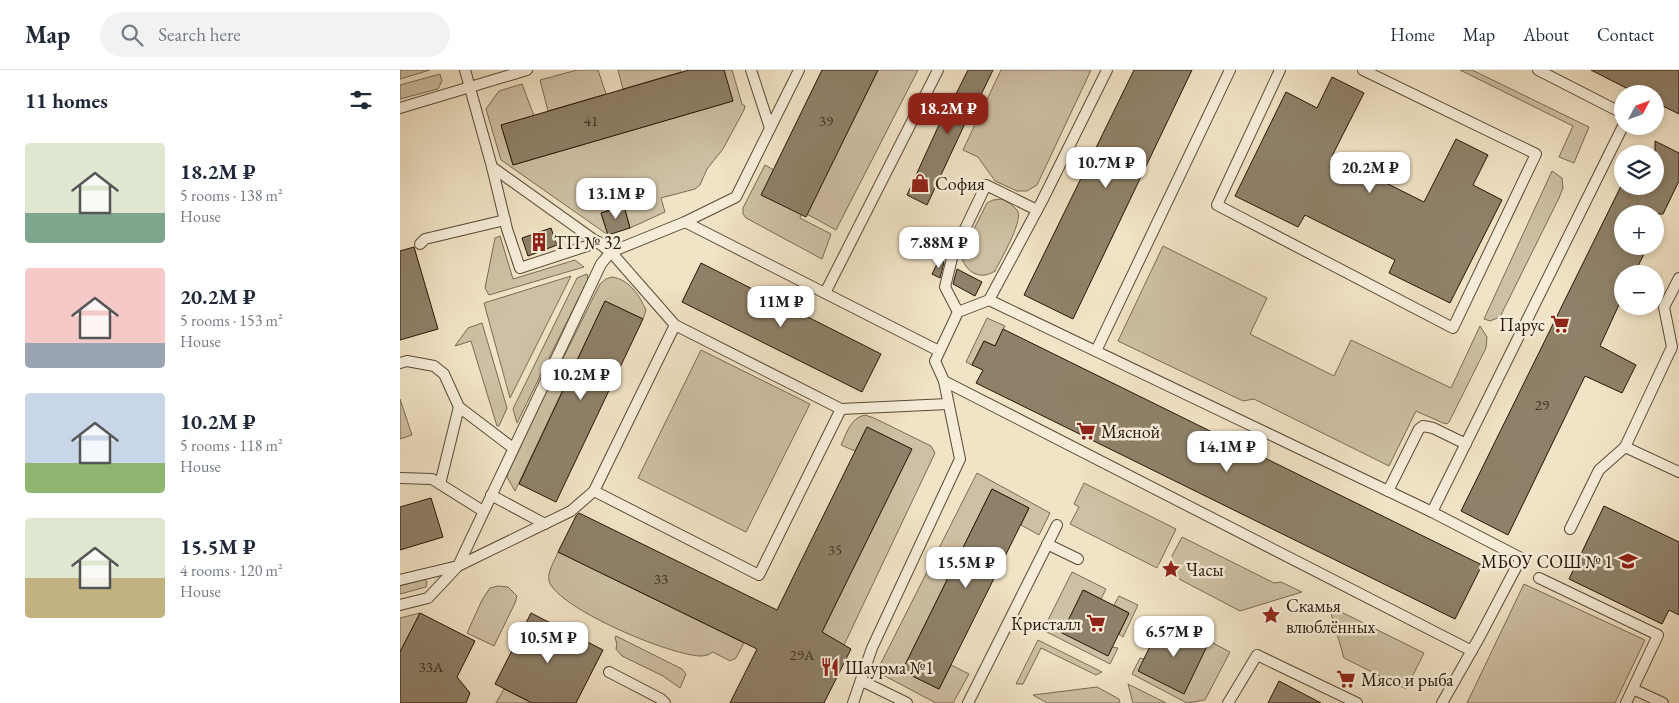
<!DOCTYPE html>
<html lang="en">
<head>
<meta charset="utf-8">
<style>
  body { margin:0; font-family:"EB Garamond",serif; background:#f2f2f3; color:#1f2937; height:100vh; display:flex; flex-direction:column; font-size:19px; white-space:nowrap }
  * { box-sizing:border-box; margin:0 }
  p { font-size:16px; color:#747a83 }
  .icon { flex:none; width:28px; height:28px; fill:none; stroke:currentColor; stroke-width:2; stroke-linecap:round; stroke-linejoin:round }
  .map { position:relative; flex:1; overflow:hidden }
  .side { display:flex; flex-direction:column; background:#fff; width:400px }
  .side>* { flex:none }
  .needle { width:32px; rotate:49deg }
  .controls { position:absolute; left:1214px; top:15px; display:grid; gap:10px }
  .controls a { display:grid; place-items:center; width:50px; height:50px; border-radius:50%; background:#fff; box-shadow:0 2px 8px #0003; font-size:25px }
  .price { position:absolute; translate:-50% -42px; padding:0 11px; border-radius:10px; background:#fff; color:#222; font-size:16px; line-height:32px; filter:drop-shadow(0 1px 2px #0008) }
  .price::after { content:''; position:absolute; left:50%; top:30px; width:15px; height:11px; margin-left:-8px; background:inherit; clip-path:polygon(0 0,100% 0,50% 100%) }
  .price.selected { background:#8f2418; color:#fff }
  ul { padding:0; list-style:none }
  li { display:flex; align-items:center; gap:15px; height:125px; padding:0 25px }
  li span { display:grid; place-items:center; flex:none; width:140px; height:100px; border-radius:5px; color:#555 }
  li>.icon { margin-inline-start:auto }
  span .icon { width:60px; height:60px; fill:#fffc; stroke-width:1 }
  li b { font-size:21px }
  h2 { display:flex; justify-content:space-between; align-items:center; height:60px; padding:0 25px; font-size:21px }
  header { display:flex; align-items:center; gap:30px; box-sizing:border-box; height:70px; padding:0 25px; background:#fff; border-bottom:1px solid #e0e1e3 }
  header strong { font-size:24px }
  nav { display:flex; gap:28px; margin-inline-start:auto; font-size:18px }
  .search { width:350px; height:45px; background:#f2f2f3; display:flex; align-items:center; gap:12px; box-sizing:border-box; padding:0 18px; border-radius:28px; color:#747a83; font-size:19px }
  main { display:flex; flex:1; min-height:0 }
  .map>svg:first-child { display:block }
  .green { fill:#cec0a4; stroke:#7a6b54 }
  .building { fill:#8f8169; stroke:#251605 }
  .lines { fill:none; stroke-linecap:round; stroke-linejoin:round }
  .lane-casing { stroke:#584935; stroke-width:12 }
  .lane { stroke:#f6edd9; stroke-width:10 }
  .labels { text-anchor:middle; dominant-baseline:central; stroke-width:5; stroke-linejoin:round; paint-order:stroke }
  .number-label { font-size:15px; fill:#40311e }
  .poi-label { font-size:18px; fill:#251605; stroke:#f6edd9; text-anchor:start }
</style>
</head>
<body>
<header>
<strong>Map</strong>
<div class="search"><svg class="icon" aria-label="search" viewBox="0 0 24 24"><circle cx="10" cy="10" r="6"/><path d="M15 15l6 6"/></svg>Search here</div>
<nav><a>Home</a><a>Map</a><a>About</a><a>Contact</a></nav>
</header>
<main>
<section class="side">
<h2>11 homes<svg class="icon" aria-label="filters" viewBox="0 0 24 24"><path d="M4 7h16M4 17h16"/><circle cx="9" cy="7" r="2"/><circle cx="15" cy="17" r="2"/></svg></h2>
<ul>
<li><span style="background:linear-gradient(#dfe7d0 70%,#7fa58c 0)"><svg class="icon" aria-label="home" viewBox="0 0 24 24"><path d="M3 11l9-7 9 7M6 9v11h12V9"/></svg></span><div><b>18.2M ₽</b><p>5 rooms · 138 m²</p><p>House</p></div></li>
<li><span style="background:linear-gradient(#f6c9c9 75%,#9aa5b1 0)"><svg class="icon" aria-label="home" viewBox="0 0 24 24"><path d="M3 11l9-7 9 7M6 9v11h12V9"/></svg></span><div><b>20.2M ₽</b><p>5 rooms · 153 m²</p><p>House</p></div></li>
<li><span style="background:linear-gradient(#c9d6e8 70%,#8fb573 0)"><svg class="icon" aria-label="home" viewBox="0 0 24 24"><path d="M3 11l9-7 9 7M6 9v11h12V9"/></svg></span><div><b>10.2M ₽</b><p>5 rooms · 118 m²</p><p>House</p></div></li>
<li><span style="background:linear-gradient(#dfe7d0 60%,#c2b280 0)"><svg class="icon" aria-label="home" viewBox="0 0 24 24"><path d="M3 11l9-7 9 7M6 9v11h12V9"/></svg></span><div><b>15.5M ₽</b><p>4 rooms · 120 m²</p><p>House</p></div></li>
</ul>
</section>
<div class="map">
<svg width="1279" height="633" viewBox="0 0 1279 633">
  <rect width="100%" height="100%" fill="#f1e3c5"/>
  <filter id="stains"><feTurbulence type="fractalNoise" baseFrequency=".004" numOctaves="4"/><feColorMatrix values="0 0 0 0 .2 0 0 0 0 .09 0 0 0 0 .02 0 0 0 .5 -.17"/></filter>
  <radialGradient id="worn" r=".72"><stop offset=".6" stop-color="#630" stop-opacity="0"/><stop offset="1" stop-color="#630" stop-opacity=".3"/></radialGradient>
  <g class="green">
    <polygon points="0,0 30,0 0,9"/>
    <polygon points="177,0 198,0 206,24 148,41 140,10"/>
    <polygon points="218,0 280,0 281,2 223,19"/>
    <polygon points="324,0 332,0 342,34 345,36 344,40 323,79 307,99 300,115 295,119 261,128 265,142 230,158 224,136 201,143 208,165 101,90 86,39 99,21 122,14 134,46 101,55 113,95 332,31"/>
    <polygon points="478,0 518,0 436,160 407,144"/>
    <polygon points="601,0 691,0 637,115 627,121 617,121 595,111 578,87 563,80"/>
    <polygon points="1060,0 1072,0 1189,57 1174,93 1159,87 1173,56"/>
    <polygon points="40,4 42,11 38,19 0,29 0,15"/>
    <polygon points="365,95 374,100 401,144 400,148 431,164 422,189 346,148 343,144 343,138"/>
    <polygon points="1152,101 1162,108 1163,118 1159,128 1100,247 1090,251 1084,249"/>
    <path d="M 602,129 C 607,132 615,136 618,142 C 622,153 601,189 595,201 C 580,211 565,202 561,185 L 587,133 L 593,130 Z"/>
    <polygon points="100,166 113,209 175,190 184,197 89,225 85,218 95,168"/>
    <polygon points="763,176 867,228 850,264 934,306 951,270 1051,318 1080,256 1087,267 1086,278 1049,352 1047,354 1043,353 1016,341 989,396 854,329 843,331 718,271"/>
    <polygon points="187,204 188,209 117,353 113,339 177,208"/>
    <polygon points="171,206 110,328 84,233"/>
    <path d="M 212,207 C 230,210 239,225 246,240 L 243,249 L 205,231 L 115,421 L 107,407 L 108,399 L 200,214 L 206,209 Z"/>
    <polygon points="587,248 605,256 595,276 584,271 572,295 566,292"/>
    <polygon points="82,253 107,338 99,356 97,356 71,271 55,276 68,258"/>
    <polygon points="301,280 410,334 346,462 238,408"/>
    <polygon points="0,329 12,365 0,369"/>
    <path d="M 465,345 L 474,348 L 531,376 L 535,383 L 444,575 L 422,562 L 511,379 L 467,357 L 455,381 L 441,375 C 447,363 450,348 465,345 Z"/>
    <polygon points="577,403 650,443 639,465 621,455 629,438 592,419 502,601 539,619 551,595 569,604 553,633 536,633 483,605 480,595"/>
    <polygon points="684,413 776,459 757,498 670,454 679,437 674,434"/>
    <polygon points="782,467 874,513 881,512 902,522 840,541 764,501"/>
    <path d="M 158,482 L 344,573 L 336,588 L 330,591 L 313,582 C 310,584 306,586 302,586 C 274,587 158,539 149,511 C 147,502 155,490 158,482 Z"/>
    <polygon points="672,502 706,519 701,529 684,520 712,577 718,578 710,594 643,560"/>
    <polygon points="25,509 27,512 26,517 0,524 0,516"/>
    <polygon points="1124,514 1245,570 1215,633 1067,633"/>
    <polygon points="98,516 108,517 117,526 115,533 94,576 67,563 82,530 90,518"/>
    <polygon points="719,526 738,535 723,567 719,564 729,543 714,535"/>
    <polygon points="929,536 1024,583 1006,619 944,588"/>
    <polygon points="20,543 0,582 0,548"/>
    <polygon points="761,547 782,557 777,567 759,558 749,578 746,577"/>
    <polygon points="794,563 830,582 805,630 787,633 732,604 740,588 744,589"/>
    <polygon points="216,566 282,599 286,604 280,618 263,606 222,586 216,579 217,574 215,568"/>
    <polygon points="638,570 702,602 696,605 641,578 623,614 616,614"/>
    <polygon points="728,614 766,633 733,633"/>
    <polygon points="697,617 719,629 720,633 647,633 633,625"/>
    <polygon points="104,619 132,633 96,633"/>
  </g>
  <g class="building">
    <polygon points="289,0 324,0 333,31 113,95 101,55"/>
    <polygon points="422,0 478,0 406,147 361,125"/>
    <polygon points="568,0 593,0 577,33 575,32 527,135 507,125 548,35 550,36"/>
    <polygon points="734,0 792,0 673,249 624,225"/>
    <polygon points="1191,0 1279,0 1279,44 1255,32 1255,24 1238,24"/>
    <polygon points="932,7 964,23 932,86 1024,132 1056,69 1088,85 1073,115 1102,130 1050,233 989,203 995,190 905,145 898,157 835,126 886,22 917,38"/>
    <polygon points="1255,71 1279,83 1279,111 1263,144 1222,144 1222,176 1248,176 1234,204 1222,204 1222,228 1200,276 1236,295 1222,323 1185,306 1108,465 1061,441 1222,114 1222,116 1255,116"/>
    <polygon points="224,136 230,158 208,165 201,143"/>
    <polygon points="151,158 157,175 128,186 122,168"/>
    <polygon points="14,177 38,259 0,270 0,181"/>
    <polygon points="539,190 544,192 540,208 532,204"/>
    <polygon points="301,193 481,284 462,322 282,232"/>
    <polygon points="557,199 582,212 575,226 553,214"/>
    <polygon points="205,231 243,249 156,432 119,414"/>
    <polygon points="603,259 1082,495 1055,549 576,313 583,300 572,295 584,271 595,276"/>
    <polygon points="467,357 512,379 422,562 451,579 424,633 330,633 357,579 158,482 176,446 179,443 377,540"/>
    <polygon points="592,419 629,438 539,619 502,601"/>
    <polygon points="31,428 43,467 0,480 0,437"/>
    <polygon points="1204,436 1279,472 1279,545 1269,540 1262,554 1169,509"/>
    <polygon points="683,520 729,543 708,586 662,563"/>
    <polygon points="20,543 75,571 57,607 70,623 66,633 0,633 0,582"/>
    <polygon points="131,543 203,580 176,633 132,633 95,614"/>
    <polygon points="782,557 810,570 784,624 738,601 759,558 777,567"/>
    <polygon points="879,611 921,633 868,633"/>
  </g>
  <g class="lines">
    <g class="lane-casing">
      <g id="lane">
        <polyline points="65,0 92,97 211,182 285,152 336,127 399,0"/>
        <polyline points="351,0 370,58"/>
        <polyline points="880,0 817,135 1053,258 1136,84 963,0"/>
        <polyline points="1138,0 1222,43"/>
        <polyline points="0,38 127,0"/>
        <polyline points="92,97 107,159 120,198 199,172"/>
        <polyline points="285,152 539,281"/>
        <polyline points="20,174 25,169 105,150"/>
        <polyline points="425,223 538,0"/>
        <polyline points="589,230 1032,442 1121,488 1079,568 1042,633"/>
        <polyline points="558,242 545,217 553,184 586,115 637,140"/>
        <polyline points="696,281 830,0"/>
        <polyline points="0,293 7,291 34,296 44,304 59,337 113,378"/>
        <polyline points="544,311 1072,581"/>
        <polyline points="441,339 548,334"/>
        <polyline points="1225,377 1272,277 1264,237 1279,208"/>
        <polyline points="0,408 32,409 83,441"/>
        <polyline points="40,414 59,337"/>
        <polyline points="988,421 1019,359 1023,356 1033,358 1066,374"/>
        <polyline points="91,425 145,454"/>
        <polyline points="1032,442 1223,56"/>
        <polyline points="1170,459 1199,400 1225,377 1279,402"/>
        <polyline points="647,474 678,489"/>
        <polyline points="1139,508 1258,565 1226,633"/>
        <polyline points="0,510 58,496 201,194 211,182 275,255 441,339 359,505 194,421 275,255"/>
        <polyline points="0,535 28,528 58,496 171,441 194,421"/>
        <polyline points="209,602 261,629 265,633"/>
        <polyline points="462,611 507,633"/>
        <polyline points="1233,619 1263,633"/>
        <polyline points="453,633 472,578 560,389 544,311 535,291 558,242 589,230 642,131 707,0"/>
        <polyline points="568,633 657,455"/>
        <polyline points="828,633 857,585 957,633"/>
      </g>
    </g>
    <use href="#lane" class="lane"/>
  </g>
  <defs>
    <g id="shop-bare" transform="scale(1.5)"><path d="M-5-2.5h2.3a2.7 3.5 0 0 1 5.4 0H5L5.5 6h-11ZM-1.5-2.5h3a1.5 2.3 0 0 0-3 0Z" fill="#8f2418" stroke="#f6edd9" stroke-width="2.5" paint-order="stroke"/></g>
    <g id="building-bare" transform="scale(1.5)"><path d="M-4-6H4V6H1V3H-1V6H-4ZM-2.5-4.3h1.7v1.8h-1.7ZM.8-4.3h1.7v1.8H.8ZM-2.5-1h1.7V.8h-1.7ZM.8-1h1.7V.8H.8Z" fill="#8f2418" stroke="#f6edd9" stroke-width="2.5" paint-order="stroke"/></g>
    <g id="supermarket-bare" transform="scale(1.5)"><path d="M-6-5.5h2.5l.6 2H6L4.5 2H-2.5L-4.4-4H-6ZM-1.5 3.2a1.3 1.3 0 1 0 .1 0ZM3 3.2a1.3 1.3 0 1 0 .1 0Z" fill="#8f2418" stroke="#f6edd9" stroke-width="2.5" paint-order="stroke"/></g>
    <g id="school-bare" transform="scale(1.5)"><path d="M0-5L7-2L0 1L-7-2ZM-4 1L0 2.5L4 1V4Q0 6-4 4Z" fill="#8f2418" stroke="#f6edd9" stroke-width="2.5" paint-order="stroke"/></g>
    <g id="sight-bare" transform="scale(1.5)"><path d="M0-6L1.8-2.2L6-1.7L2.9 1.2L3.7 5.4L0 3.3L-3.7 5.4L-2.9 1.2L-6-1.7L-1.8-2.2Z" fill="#8f2418" stroke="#f6edd9" stroke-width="2.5" paint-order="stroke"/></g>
    <g id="restaurant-bare" transform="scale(1.5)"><path d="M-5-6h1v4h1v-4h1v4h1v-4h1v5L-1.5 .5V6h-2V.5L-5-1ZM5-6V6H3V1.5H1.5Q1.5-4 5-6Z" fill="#8f2418" stroke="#f6edd9" stroke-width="2.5" paint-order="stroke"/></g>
  </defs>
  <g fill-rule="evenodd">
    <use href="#shop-bare" x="520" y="113"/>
    <use href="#building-bare" x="139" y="172"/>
    <use href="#supermarket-bare" x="1160" y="254"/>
    <use href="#supermarket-bare" x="686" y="361"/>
    <use href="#school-bare" x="1228" y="491"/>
    <use href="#sight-bare" x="771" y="499"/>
    <use href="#sight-bare" x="871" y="545"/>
    <use href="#supermarket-bare" x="696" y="553"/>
    <use href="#restaurant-bare" x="430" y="597"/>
    <use href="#supermarket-bare" x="946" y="609"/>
  </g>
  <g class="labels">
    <g class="number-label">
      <text x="191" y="50">41</text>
      <text x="426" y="50">39</text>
      <text x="1142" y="334">29</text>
      <text x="435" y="479">35</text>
      <text x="261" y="508">33</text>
      <text x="402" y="584">29А</text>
      <text x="31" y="596">33А</text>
    </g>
    <g class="poi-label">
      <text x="535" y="113">София</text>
      <text x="154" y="172">ТП № 32</text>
      <text x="1145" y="254" text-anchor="end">Парус</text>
      <text x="701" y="361">Мясной</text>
      <text x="1213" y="491" text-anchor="end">МБОУ СОШ № 1</text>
      <text x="786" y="499">Часы</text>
      <text x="886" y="535">Скамья<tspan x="886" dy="21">влюблённых</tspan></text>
      <text x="681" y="553" text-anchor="end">Кристалл</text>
      <text x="445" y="597">Шаурма №1</text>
      <text x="961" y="609">Мясо и рыба</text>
    </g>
  </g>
  <rect width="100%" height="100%" filter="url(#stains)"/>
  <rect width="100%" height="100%" fill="url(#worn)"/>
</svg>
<div class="controls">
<a><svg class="needle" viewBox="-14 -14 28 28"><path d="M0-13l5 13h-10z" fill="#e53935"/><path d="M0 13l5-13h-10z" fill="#747a83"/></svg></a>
<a><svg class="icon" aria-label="layers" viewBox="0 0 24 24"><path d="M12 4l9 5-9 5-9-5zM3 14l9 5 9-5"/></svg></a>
<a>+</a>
<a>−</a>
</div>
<b class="price selected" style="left:548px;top:65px">18.2M ₽</b>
<b class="price" style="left:706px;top:119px">10.7M ₽</b>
<b class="price" style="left:970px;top:124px">20.2M ₽</b>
<b class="price" style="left:216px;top:150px">13.1M ₽</b>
<b class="price" style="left:539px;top:199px">7.88M ₽</b>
<b class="price" style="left:381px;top:258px">11M ₽</b>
<b class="price" style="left:181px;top:331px">10.2M ₽</b>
<b class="price" style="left:827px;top:403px">14.1M ₽</b>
<b class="price" style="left:566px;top:519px">15.5M ₽</b>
<b class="price" style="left:774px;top:588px">6.57M ₽</b>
<b class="price" style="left:148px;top:594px">10.5M ₽</b>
</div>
</main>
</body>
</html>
